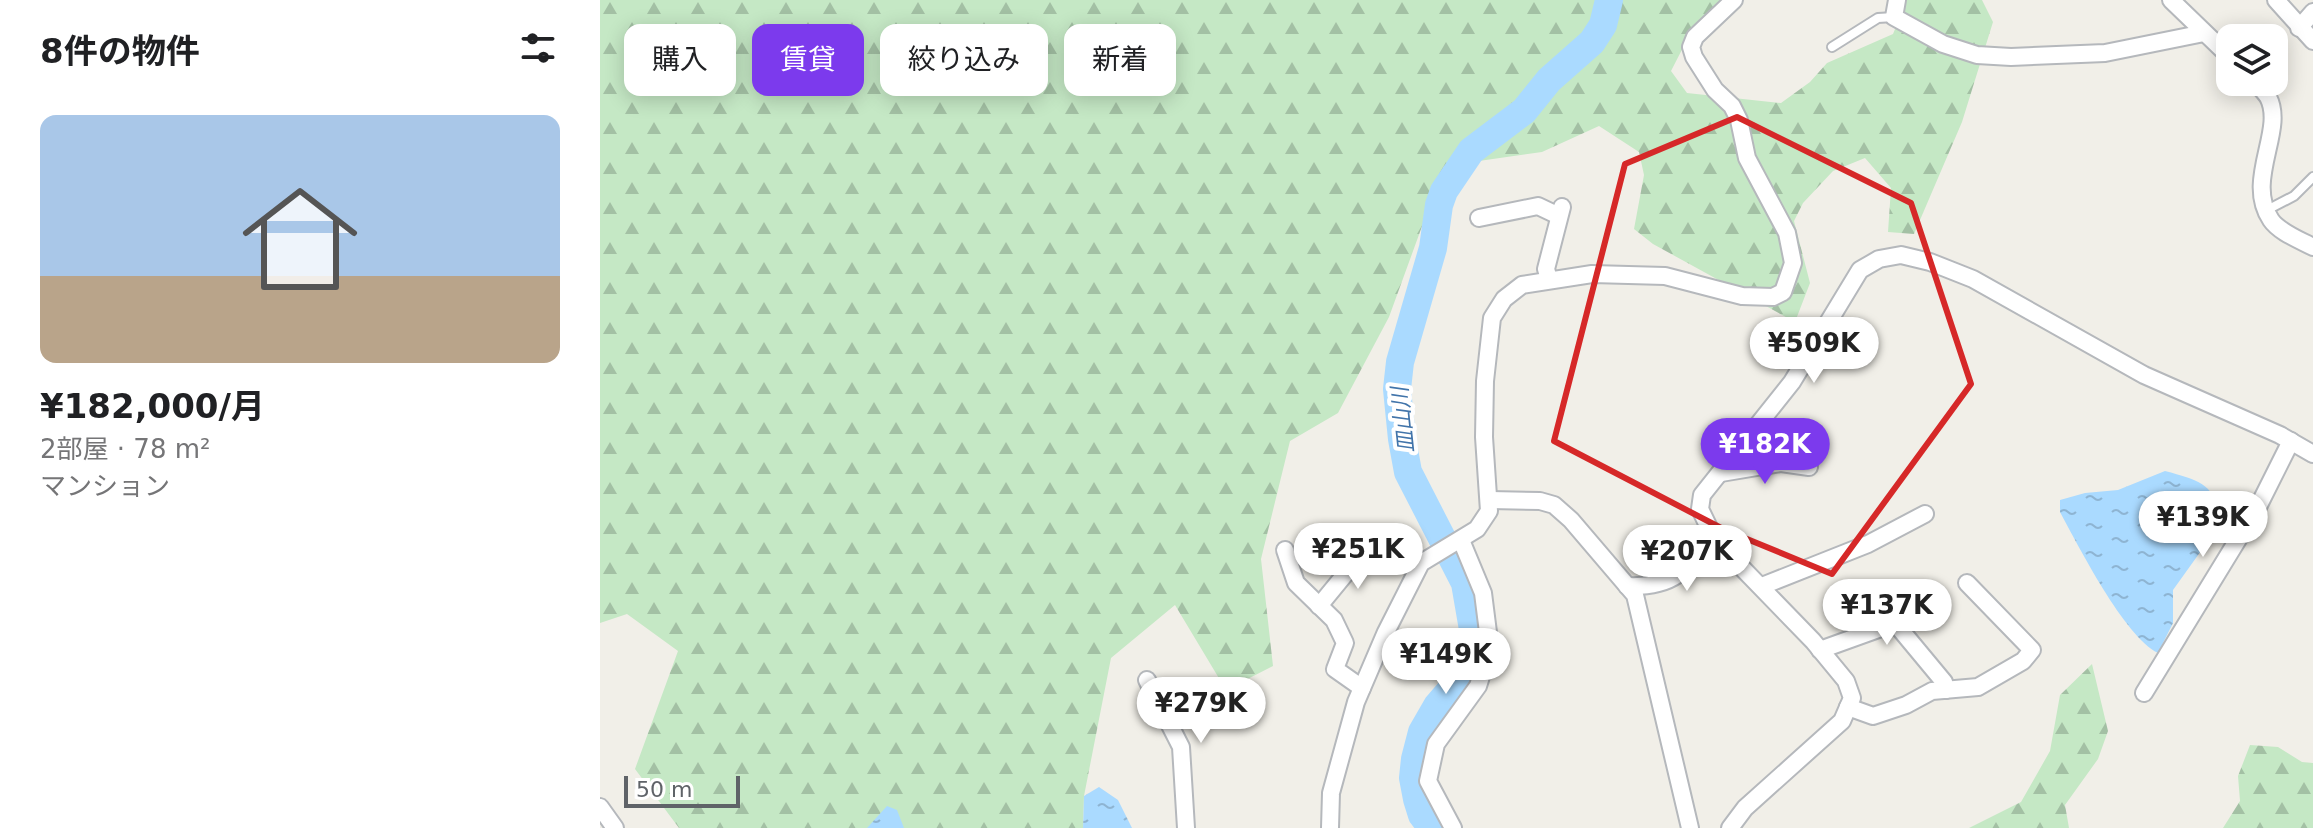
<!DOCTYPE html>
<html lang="ja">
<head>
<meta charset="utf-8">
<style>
  body { margin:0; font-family:"DejaVu Sans","Noto Sans JP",sans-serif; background:#f6f6f6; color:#202124; height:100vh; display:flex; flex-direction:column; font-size:30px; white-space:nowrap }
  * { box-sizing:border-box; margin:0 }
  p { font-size:26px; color:#757577 }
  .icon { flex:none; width:44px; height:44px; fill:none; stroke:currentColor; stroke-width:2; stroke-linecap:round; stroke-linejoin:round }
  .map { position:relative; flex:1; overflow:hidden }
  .side { display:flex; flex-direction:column; background:#fff; width:600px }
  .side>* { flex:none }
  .top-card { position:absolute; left:24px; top:24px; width:760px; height:72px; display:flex; gap:16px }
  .buttons { position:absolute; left:1616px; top:24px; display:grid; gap:16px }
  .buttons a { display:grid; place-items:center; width:72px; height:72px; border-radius:16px; background:#fff; box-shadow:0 4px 20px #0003; font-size:40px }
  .scale { position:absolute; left:24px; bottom:20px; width:116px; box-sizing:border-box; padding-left:8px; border:4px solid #5f6368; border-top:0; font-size:22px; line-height:28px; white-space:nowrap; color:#5f6368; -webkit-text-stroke:6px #fff; paint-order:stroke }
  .price { position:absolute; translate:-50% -68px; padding:0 18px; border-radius:28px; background:#fff; color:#222; font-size:26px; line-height:52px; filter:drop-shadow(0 2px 4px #0008) }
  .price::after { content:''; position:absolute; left:50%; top:48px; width:24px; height:18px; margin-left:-12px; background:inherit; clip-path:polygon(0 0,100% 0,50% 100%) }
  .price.selected { background:#7c3aed; color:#fff }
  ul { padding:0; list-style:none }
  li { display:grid; align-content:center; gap:16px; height:424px; padding:0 40px }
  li+li { border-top:2px solid #e0e0e0 }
  li span { display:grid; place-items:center; height:248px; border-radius:16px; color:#555 }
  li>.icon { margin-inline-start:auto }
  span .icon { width:144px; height:144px; fill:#fffc; stroke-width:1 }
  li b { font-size:34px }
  h2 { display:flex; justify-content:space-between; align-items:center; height:96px; padding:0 40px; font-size:34px }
  .tag { padding:0 28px; border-radius:16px; background:#fff; box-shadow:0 4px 20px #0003; font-size:28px; line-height:72px }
  .tag.selected { background:#7c3aed; color:#fff }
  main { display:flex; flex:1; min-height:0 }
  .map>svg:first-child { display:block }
  .forest { fill:url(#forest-firs) }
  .water { fill:url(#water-ripples) }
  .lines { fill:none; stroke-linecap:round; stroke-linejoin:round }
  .river { stroke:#aadaff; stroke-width:28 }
  .service-casing { stroke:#b5b8bc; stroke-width:12 }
  .minor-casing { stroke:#b5b8bc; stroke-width:20 }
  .service { stroke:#fff; stroke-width:8 }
  .minor { stroke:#fff; stroke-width:16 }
  .marked { fill:none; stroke:#d62828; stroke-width:6; stroke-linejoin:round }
  .labels { text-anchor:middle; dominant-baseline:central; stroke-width:8; stroke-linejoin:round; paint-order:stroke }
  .water-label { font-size:22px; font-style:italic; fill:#4174aa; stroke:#fff }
</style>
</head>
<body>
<main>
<section class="side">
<h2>8件の物件<svg class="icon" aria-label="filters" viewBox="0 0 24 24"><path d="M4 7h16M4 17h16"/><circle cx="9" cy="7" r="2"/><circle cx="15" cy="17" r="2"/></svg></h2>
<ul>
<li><span style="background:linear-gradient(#a9c7e8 65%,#b9a48a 0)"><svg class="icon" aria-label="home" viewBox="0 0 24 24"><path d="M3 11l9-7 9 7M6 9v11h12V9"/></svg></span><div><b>¥182,000/月</b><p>2部屋 · 78 m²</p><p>マンション</p></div></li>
</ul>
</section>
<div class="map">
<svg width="1713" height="828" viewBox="0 0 1713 828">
  <defs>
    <pattern id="forest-firs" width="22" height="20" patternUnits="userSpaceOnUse" patternTransform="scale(2)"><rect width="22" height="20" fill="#c5e8c5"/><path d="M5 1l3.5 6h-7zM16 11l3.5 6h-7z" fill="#a3c0a4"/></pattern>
    <pattern id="water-ripples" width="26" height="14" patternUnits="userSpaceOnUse" patternTransform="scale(2)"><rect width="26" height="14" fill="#aadaff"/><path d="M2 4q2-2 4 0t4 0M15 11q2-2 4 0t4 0" fill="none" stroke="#8eb4d2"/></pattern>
  </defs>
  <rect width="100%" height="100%" fill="#f1efe8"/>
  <g class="forest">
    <polygon points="0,0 1130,0 1090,34 1071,71 1087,93 1181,103 1210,82 1227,63 1293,34 1307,0 1382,0 1393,22 1362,122 1314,234 1288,232 1291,188 1265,158 1233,171 1203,203 1194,221 1210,283 1195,322 1053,244 1034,229 1044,175 1039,152 999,126 942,152 844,166 789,317 738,413 690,441 661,559 673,666 626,690 575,605 511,658 484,796 483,828 79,828 35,769 78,651 27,614 0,623"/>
    <polygon points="1492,664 1508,731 1498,759 1465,805 1469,828 1369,828 1421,802 1450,751 1460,695"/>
    <polygon points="1650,745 1678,747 1702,762 1713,763 1713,828 1623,828 1640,801 1638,776"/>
  </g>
  <g class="water">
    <path d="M 1565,471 C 1607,482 1620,487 1619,535 L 1611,537 L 1573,590 L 1573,623 L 1558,653 C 1524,636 1479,547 1460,512 L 1460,500 L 1485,493 L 1518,490 Z"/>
    <polygon points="499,787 518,800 532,828 483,828 484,796"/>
    <polygon points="287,806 297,810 304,828 267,828"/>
  </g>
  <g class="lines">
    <polyline class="river" points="832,828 822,815 817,799 813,778 815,759 822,732 837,706 869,669 875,641 865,583 808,472 802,439 797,389 800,362 833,248 839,205 844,191 871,151 924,111 949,80 992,42 1003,25 1009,0"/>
    <g class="service-casing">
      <g id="service">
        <polyline points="1232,47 1278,18 1294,17"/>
        <polyline points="1667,210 1694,196 1713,177"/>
      </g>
    </g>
    <g class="minor-casing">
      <g id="minor">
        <polyline points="1297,0 1294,17 1343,44 1377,55 1411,57 1505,53 1604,33"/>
        <polyline points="1571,0 1630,57"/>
        <polyline points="1676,0 1713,41"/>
        <polyline points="1699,28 1713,12"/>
        <path d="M 1656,82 C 1659,87 1665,92 1668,97 C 1686,130 1644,180 1671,220 C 1679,232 1700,240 1713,247"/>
        <polyline points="879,218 938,206 959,216"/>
        <polyline points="949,279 946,269 962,207"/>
        <polyline points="1121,473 1181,463 1209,467"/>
        <polyline points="890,500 940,501 954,505 971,520 1035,595 1090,828"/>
        <polyline points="685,550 696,583 734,620 745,643 735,669 762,688"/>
        <path d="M 1027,586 C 1073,588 1087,571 1112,535"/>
        <polyline points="1162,586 1268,544 1325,514"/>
        <polyline points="719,606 765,550"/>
        <polyline points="1220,650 1295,623 1344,682 1346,690"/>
        <polyline points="547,680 581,747 586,828"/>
        <polyline points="1544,693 1659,505 1691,441"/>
        <polyline points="1248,707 1273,716 1306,705 1332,691 1378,687 1423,661 1432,650 1367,583"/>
        <polyline points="0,807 15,828"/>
        <polyline points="730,828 731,793 756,702 786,632 821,563 877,529 889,511 884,437 885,381 892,318 904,299 922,285 992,274 1065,276 1142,296 1173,297 1183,292 1193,263 1187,233 1147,158 1139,120 1132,106 1115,90 1094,57 1091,47 1095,37 1134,0"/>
        <polyline points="853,828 828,781 836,744 878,686 890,648 883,593 861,540"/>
        <polyline points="1130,828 1145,808 1242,721 1252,698 1246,681 1213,641 1115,540 1100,509 1102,495 1192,382 1260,270 1279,259 1301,255 1330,262 1373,279 1544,375 1680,435 1713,454"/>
      </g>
    </g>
    <use href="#service" class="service"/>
    <use href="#minor" class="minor"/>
  </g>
  <path class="marked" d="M 1137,117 L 1311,203 L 1371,384 L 1232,574 L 1125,530 L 954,441 L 1025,164 Z"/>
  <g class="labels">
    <g class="water-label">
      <text transform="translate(803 420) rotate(-96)">皿山川</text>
    </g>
  </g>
</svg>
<div class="buttons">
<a><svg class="icon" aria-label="layers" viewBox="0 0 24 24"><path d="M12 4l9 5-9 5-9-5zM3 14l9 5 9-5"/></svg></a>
</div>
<div class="scale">50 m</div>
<b class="price" style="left:1214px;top:385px">¥509K</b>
<b class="price selected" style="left:1165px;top:486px">¥182K</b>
<b class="price" style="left:1603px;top:559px">¥139K</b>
<b class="price" style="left:758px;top:591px">¥251K</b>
<b class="price" style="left:1087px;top:593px">¥207K</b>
<b class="price" style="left:1287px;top:647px">¥137K</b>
<b class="price" style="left:846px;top:696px">¥149K</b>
<b class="price" style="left:601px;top:745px">¥279K</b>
<div class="top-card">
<a class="tag">購入</a>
<a class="tag selected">賃貸</a>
<a class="tag">絞り込み</a>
<a class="tag">新着</a>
</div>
</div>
</main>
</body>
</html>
